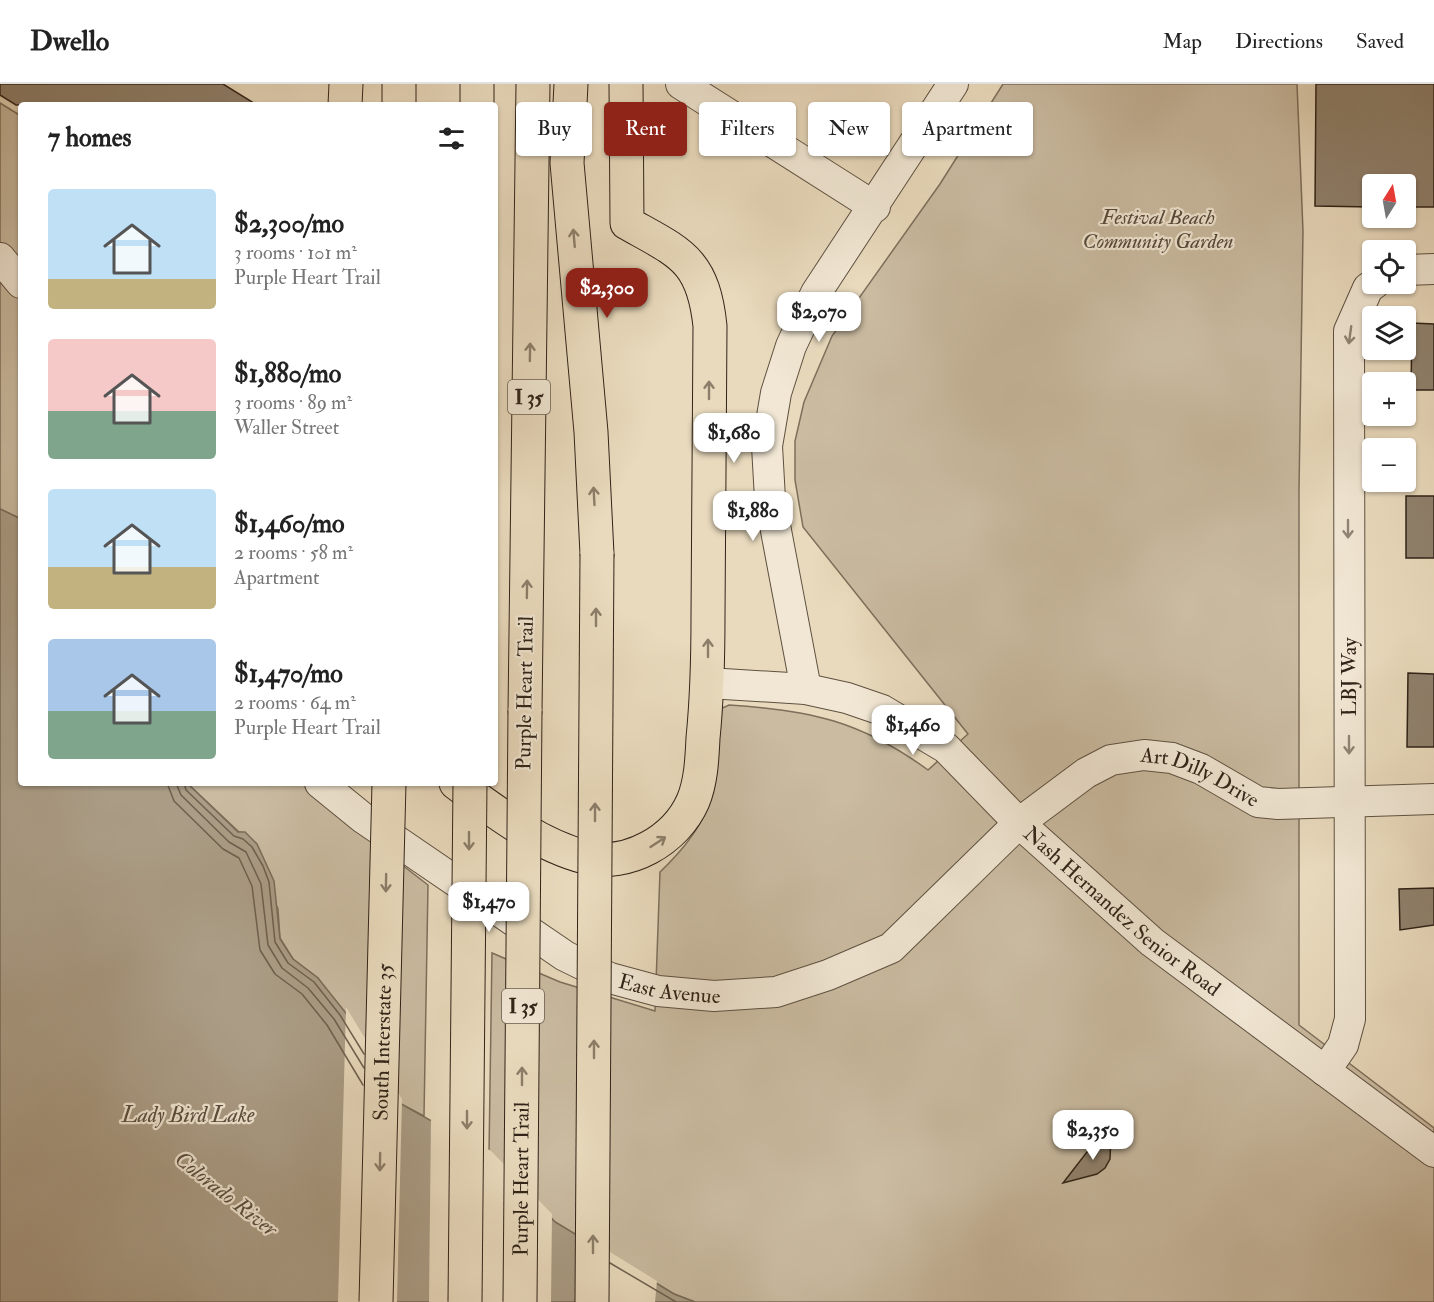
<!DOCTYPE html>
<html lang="en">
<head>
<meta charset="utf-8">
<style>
  body { margin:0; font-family:"IM FELL Double Pica",serif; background:#f2f2f2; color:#222; height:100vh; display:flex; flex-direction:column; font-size:22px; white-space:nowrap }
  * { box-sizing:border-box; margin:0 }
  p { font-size:20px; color:#767676 }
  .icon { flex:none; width:33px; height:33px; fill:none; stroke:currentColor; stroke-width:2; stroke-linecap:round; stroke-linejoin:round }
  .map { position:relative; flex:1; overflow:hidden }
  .details { position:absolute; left:18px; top:18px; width:480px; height:684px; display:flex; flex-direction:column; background:#fff; border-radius:6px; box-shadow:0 2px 4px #0004 }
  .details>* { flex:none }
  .banner { position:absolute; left:516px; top:18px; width:570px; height:54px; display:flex; gap:12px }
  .needle { width:39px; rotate:11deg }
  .buttons { position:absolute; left:1362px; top:90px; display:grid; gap:12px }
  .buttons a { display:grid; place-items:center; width:54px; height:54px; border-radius:6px; background:#fff; box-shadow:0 2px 4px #0004; font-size:30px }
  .price { position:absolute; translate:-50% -51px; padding:0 14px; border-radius:12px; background:#fff; color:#222; font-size:20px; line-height:39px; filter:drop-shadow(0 2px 3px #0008) }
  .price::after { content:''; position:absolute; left:50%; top:36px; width:18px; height:14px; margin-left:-9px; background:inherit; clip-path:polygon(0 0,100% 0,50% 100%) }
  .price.selected { background:#8f2418; color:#fff }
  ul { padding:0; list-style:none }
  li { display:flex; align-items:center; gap:18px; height:150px; padding:0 30px }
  li span { display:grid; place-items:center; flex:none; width:168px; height:120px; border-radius:6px; color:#555 }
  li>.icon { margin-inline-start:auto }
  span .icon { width:72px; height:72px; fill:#fffc; stroke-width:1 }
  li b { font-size:26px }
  h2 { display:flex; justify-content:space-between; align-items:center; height:72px; padding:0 30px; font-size:26px }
  .tag { padding:0 21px; border-radius:6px; background:#fff; box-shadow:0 2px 4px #0004; font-size:21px; line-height:54px }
  .tag.selected { background:#8f2418; color:#fff }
  header { display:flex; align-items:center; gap:36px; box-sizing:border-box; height:84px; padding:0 30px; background:#fff; border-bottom:2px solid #e0e0e0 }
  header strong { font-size:28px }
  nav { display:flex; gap:33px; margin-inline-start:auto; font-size:21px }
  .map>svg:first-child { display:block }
  .green { fill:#cabba1; stroke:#7d6f5c; stroke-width:1.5 }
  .water { fill:#aa9c85; stroke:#796c59; stroke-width:1.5 }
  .pier { fill:#e9dabd }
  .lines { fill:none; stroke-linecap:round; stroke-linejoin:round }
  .shore { stroke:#6d604e; stroke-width:1.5 }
  .building { fill:#90826e; stroke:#302318; stroke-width:1.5 }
  .minor-casing { stroke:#5e5141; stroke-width:32 }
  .major-casing { stroke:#302318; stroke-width:35 }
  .highway-casing { stroke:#302318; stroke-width:35 }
  .minor { stroke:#f1e7d4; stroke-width:30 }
  .major { stroke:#e9dabd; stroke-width:33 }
  .highway { stroke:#e9dabd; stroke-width:33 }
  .major-bridge-casing { stroke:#302318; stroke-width:35; stroke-linecap:butt }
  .highway-bridge-casing { stroke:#302318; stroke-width:35; stroke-linecap:butt }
  .major-bridge { stroke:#e9dabd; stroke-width:33 }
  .highway-bridge { stroke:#e9dabd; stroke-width:33 }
  .oneway { stroke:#8c7e6a }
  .oneway2 { stroke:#908576 }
  .labels { text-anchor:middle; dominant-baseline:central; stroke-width:4.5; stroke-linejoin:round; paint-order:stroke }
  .shield { fill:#f1e7d4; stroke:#6a5e50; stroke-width:1.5 }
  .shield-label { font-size:20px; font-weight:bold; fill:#302318 }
  .park-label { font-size:21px; font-style:italic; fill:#56493a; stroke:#f1e7d4 }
  .street-label { font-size:21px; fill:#302318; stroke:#f1e7d4 }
  .water-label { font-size:22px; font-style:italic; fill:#5b4d3e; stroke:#f1e7d4 }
</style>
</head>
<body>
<header>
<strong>Dwello</strong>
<nav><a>Map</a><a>Directions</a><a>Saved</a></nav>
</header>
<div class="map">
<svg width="1434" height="1218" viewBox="0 0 1434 1218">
  <rect width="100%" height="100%" fill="#e9dabd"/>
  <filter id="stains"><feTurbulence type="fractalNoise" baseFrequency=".00333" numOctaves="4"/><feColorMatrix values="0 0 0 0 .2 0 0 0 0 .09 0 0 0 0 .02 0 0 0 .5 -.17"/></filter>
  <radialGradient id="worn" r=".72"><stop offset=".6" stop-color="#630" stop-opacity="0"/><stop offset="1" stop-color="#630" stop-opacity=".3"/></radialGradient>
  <g class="green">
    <path d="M 1003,0 L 1297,0 L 1303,147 L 1299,407 L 1299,941 L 1434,1044 L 1434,1218 L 695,1218 L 674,1210 L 555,1138 L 489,1069 L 492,869 L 560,898 L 655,927 L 660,788 C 720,731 714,704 718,626 L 729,621 C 810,626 861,637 928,686 L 968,650 L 803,443 L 795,396 L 795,357 L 804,318 L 832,252 L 940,100 Z"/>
    <polygon points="0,19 21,32 21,435 0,425"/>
    <polygon points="187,699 346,699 348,739 428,801 424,1032 401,1020 318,894 293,875 280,854 278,825 245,749 239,748"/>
  </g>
  <polygon class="water" points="0,425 21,435 21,699 187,699 238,748 245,748 257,760 274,797 280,855 293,875 318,894 345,928 401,1020 489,1069 555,1138 674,1210 695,1218 0,1218"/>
  <g class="pier">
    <polygon points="346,923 402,1015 397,1218 338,1218"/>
    <polygon points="431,1033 491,1067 552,1130 551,1218 429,1218"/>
    <polygon points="581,1150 657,1197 655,1218 580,1218"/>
  </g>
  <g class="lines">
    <g class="shore">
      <polyline points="167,699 174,717 223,765 239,774 252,802 260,866 275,890 302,910 327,941 363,1001"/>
      <polyline points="176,699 181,711 229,758 246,768 261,800 268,861 282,884 308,904 334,935 364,984"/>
      <polyline points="184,699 186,706 234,752 243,755 252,763 263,782 269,798 275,858 288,879 314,898 340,931 364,970"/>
      <polyline points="610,1179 676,1218"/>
    </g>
  </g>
  <g class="building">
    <polygon points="0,0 223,0 257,21 16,21 0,11"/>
    <polygon points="1316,0 1434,0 1434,123 1406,123 1406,100 1372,100 1372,123 1315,122"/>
    <polygon points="1412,239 1434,240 1434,306 1411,306"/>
    <rect x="1406" y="412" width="28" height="62"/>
    <polygon points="1408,589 1434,590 1434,663 1407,663"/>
    <polygon points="1434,804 1434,841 1400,846 1399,805"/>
    <polygon points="1111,1051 1110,1075 1105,1084 1097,1090 1063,1099 1087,1068"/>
  </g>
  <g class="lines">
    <g class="minor-casing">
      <g id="minor">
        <polyline points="681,0 875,123"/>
        <polyline points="0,174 21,199"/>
        <polyline points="1406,186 1434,185"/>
        <path id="s1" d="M 708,599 L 806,605 L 847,614 L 882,626 L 946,664 L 1019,739 L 1152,858 L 1434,1068"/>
        <polyline points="806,605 770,415 767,362 776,309 791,262 816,209 953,0"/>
        <path id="s2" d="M 320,699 L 363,734 L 565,872 L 610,894 L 658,907 L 714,912 L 776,908 L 828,891 L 891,864 L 1019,739 L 1086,689 L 1111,676 L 1144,671 L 1172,674 L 1201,685 L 1258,718 L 1278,720 L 1434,715"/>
        <polyline points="1325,987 1343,961 1350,935 1349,247 1368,204 1374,200"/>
      </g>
    </g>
    <g class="major-casing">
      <g id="major">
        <polyline points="571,0 567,79 591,348 597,470"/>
        <polyline points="345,21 346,0"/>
        <polyline points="399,21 399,0"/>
        <path d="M 456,699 C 494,727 538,761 585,773 C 628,784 676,756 693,717 C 701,698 702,675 703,654 C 707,614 708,573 708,532 C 709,435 709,339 710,242 C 703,175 680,169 627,139 L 626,0"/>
      </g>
    </g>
    <g class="highway-casing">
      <g id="highway">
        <polyline points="477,21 477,0"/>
        <polyline points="525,627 533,0"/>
      </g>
    </g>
    <use href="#minor" class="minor"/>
    <use href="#major" class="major"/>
    <use href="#highway" class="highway"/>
    <g class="major-bridge-casing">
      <g id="major-bridge">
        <path id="s3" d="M 376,1218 L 389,699"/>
        <polyline points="592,1218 597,470"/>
      </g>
    </g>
    <g class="highway-bridge-casing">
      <g id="highway-bridge">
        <polyline points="465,1218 470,699"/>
        <path id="s4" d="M 520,1218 L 525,627"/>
      </g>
    </g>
    <use href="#major-bridge" class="major-bridge"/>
    <use href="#highway-bridge" class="highway-bridge"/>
  </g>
  <defs><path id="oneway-shaft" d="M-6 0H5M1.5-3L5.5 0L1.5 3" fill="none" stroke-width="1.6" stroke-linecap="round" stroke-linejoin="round" transform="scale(1.5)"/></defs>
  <g class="oneway">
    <use href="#oneway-shaft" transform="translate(574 154) rotate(-95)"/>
    <use href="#oneway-shaft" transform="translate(530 268) rotate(-89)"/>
    <use href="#oneway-shaft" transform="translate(709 306) rotate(-90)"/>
    <use href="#oneway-shaft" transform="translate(594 412) rotate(-93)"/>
    <use href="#oneway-shaft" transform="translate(527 505) rotate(-89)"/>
    <use href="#oneway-shaft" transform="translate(596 533) rotate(-90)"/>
    <use href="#oneway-shaft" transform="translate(708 564) rotate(-90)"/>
    <use href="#oneway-shaft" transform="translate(595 728) rotate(-90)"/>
    <use href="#oneway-shaft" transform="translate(469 757) rotate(90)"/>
    <use href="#oneway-shaft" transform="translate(658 758) rotate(-33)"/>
    <use href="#oneway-shaft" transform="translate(386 799) rotate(91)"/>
    <use href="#oneway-shaft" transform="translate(594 965) rotate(-90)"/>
    <use href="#oneway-shaft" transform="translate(522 992) rotate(-90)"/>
    <use href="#oneway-shaft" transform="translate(467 1036) rotate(90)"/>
    <use href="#oneway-shaft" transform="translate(380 1078) rotate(91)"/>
    <use href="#oneway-shaft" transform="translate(593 1160) rotate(-90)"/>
  </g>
  <g class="oneway2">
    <use href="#oneway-shaft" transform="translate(1350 251) rotate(98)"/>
    <use href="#oneway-shaft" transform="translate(1348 445) rotate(90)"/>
    <use href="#oneway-shaft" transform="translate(1349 661) rotate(90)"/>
  </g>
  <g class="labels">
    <g class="shield">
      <rect x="508" y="296" width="42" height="34" rx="4.5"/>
      <rect x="502" y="905" width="42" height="34" rx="4.5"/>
    </g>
    <g class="shield-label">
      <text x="529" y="313">I 35</text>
      <text x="523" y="922">I 35</text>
    </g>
    <g class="park-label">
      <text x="1158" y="133">Festival Beach<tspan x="1158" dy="24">Community Garden</tspan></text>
    </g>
    <g class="street-label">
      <text transform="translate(1349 593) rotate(-90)">LBJ Way</text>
      <text transform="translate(525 609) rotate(-89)">Purple Heart Trail</text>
      <text stroke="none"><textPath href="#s2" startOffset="1026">Art Dilly Drive</textPath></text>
      <text stroke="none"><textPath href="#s1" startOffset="492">Nash Hernandez Senior Road</textPath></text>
      <text stroke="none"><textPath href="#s2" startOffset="411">East Avenue</textPath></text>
      <text stroke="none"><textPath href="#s3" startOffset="260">South Interstate 35</textPath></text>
      <text stroke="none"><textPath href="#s4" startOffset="123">Purple Heart Trail</textPath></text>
    </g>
    <g class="water-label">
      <text x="188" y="1031">Lady Bird Lake</text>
      <text transform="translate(226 1110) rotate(38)">Colorado River</text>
    </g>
  </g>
  <rect width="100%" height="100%" filter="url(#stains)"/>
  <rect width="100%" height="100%" fill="url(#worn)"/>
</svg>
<div class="buttons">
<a><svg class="needle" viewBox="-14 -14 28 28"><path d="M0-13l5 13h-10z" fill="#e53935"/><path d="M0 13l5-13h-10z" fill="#767676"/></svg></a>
<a><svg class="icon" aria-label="locate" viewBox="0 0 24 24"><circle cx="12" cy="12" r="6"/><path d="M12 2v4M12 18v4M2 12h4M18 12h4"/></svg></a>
<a><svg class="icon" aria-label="layers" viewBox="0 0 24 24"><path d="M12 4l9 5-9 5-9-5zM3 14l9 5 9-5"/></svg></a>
<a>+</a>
<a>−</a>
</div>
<b class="price selected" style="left:607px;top:235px">$2,300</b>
<b class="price" style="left:819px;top:259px">$2,070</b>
<b class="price" style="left:734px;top:380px">$1,680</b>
<b class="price" style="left:753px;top:458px">$1,880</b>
<b class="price" style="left:913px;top:672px">$1,460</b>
<b class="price" style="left:489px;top:849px">$1,470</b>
<b class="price" style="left:1093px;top:1077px">$2,350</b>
<div class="banner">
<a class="tag">Buy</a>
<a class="tag selected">Rent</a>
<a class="tag">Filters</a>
<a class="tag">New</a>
<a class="tag">Apartment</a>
</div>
<section class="details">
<h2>7 homes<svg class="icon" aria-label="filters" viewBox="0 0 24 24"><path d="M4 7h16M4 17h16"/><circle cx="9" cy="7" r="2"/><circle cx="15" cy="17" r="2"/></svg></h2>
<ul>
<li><span style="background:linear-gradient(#bfe0f5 75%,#c2b280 0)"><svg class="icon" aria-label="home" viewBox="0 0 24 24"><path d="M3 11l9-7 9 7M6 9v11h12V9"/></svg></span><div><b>$2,300/mo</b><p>3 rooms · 101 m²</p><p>Purple Heart Trail</p></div></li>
<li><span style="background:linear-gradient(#f6c9c9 60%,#7fa58c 0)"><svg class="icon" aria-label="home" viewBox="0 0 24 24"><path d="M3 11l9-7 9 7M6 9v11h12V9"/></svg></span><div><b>$1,880/mo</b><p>3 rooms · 89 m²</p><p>Waller Street</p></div></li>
<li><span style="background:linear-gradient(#bfe0f5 65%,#c2b280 0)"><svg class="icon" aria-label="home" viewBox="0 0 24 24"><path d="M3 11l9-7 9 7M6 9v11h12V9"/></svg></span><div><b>$1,460/mo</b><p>2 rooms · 58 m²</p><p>Apartment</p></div></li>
<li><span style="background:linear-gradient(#a9c7e8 60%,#7fa58c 0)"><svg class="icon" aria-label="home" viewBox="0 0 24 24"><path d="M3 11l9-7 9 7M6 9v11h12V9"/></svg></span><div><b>$1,470/mo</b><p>2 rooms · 64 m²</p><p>Purple Heart Trail</p></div></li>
</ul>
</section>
</div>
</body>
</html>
